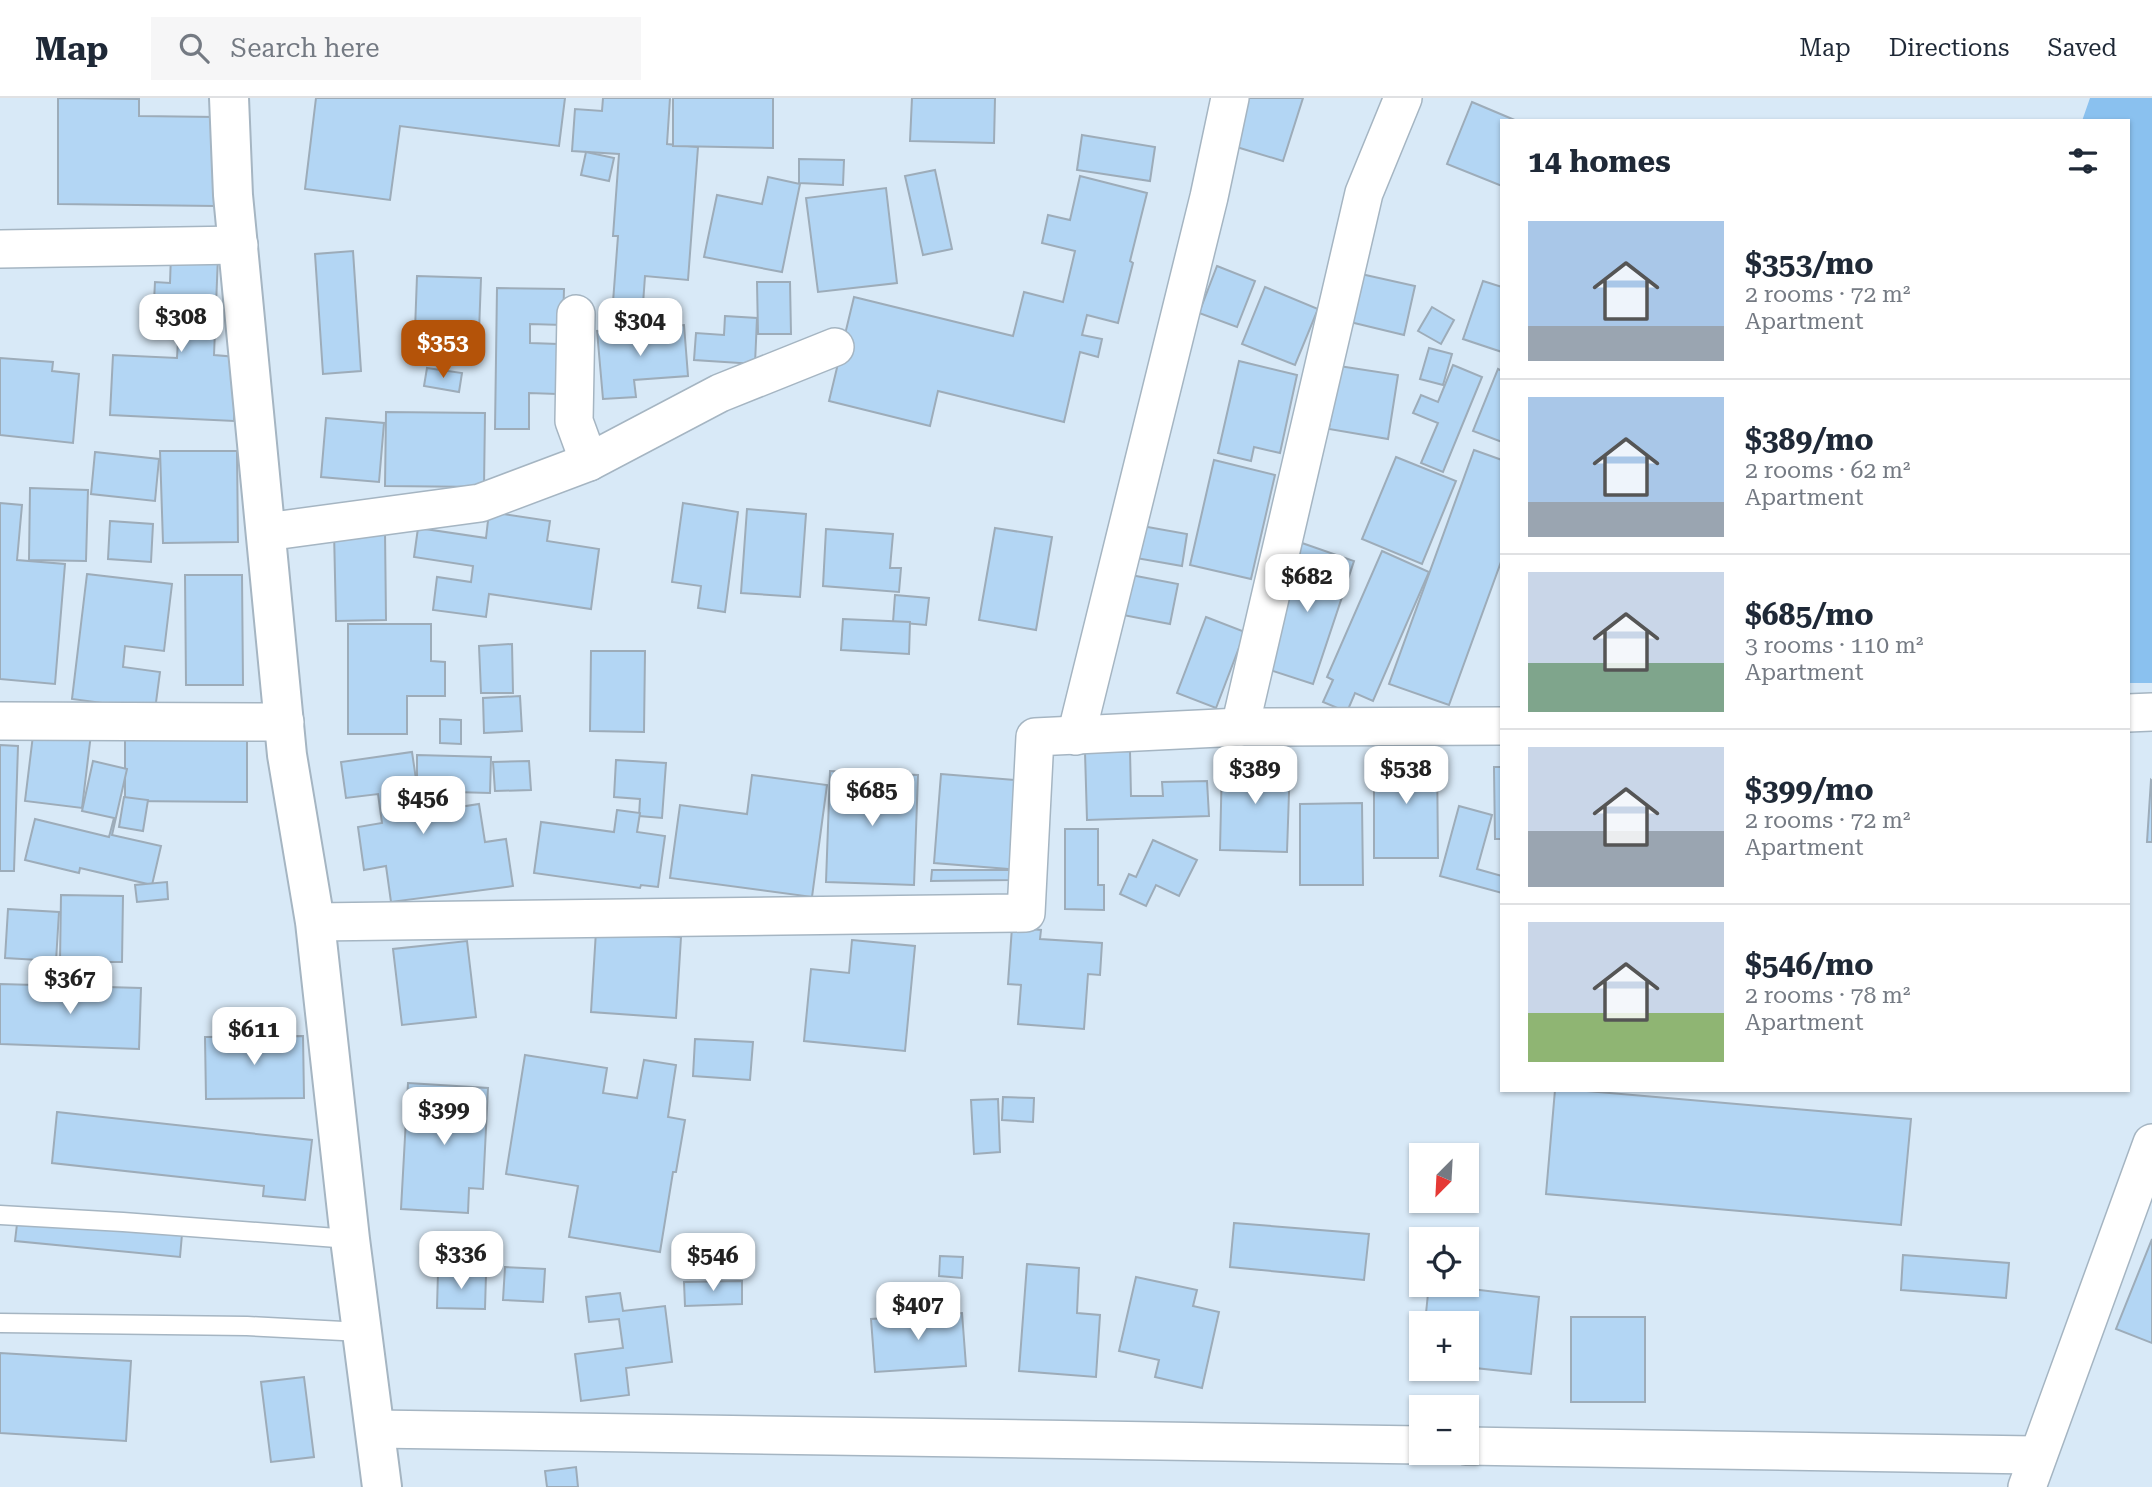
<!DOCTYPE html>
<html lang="en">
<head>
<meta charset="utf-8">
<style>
  body { margin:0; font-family:"Roboto Serif",serif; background:#f6f6f7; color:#1f2937; height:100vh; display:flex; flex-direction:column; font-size:26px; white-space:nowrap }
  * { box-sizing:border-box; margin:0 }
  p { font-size:23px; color:#747a83 }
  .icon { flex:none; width:38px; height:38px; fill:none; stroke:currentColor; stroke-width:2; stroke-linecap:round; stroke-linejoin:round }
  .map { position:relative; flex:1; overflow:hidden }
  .side { position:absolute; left:1500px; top:21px; width:630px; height:973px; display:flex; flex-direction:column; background:#fff; border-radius:0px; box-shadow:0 2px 5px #0004 }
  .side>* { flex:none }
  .needle { width:46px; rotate:204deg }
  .tools { position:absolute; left:1409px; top:1045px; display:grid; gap:14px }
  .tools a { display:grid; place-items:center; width:70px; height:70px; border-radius:0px; background:#fff; box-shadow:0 2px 5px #0004; font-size:35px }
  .price { position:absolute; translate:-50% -60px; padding:0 16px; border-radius:14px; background:#fff; color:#222; font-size:23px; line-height:46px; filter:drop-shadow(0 2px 4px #0008) }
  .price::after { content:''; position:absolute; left:50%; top:42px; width:21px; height:16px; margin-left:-10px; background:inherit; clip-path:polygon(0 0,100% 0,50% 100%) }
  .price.current { background:#b45309; color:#fff }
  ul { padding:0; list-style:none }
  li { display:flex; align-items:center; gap:21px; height:175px; padding:0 28px }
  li+li { border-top:2px solid #e0e1e3 }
  li span { display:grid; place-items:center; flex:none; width:196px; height:140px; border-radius:0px; color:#555 }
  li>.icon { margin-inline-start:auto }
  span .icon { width:84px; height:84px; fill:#fffc; stroke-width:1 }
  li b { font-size:30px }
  h2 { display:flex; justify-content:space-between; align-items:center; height:84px; padding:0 28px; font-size:30px }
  header { display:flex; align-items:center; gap:42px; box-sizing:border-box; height:98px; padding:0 35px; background:#fff; border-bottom:2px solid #e0e1e3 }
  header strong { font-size:33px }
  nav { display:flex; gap:38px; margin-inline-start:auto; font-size:24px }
  .search { width:490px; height:63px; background:#f6f6f7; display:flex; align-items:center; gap:18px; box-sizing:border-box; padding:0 24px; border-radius:0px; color:#747a83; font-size:26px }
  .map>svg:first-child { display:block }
  .green { fill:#8ac1ef }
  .building { fill:#b3d6f4; stroke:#9dacb9; stroke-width:2 }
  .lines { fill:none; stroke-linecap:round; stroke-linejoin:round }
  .lane-casing { stroke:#a5b5c2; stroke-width:21 }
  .street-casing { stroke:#a5b5c2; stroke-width:40 }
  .secondary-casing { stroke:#a5b5c2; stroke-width:42 }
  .lane { stroke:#fff; stroke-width:18 }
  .street { stroke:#fff; stroke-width:37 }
  .secondary { stroke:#fff; stroke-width:38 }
</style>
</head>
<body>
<header>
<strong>Map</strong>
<div class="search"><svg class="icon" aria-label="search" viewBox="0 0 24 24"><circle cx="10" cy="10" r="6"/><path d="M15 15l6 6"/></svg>Search here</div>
<nav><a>Map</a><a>Directions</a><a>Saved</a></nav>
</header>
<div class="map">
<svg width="2152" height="1389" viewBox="0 0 2152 1389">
  <rect width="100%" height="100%" fill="#d8e9f7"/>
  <polygon class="green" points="2090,0 2152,0 2152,585 2128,585 2128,23 2082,23"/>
  <g class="building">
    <polygon points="58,0 139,1 139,18 216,19 215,108 58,106"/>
    <polygon points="316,0 565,0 559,48 400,28 390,102 305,91"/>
    <polygon points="603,0 670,0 667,46 698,49 688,182 645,178 643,206 613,204 618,138 613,138 619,56 572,53 575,11 602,13"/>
    <polygon points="673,0 773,0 773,50 673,48"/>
    <polygon points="912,0 995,0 994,45 910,43"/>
    <polygon points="1245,0 1303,0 1283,63 1230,47"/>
    <polygon points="1472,4 1517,23 1502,23 1502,88 1447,66"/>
    <polygon points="1082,37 1155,49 1150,83 1077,72"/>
    <polygon points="586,54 614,60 609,83 581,77"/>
    <polygon points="799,61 844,62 843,87 799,85"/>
    <polygon points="935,72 952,151 923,157 905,78"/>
    <polygon points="1080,78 1147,95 1130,163 1133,165 1118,225 1087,217 1082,237 1102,241 1098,259 1080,254 1064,324 938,293 930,328 829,303 854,199 1013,238 1024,194 1063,204 1075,153 1042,145 1048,117 1070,122"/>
    <polygon points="768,79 800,86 782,174 704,159 717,97 762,106"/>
    <polygon points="886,90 897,185 818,194 806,100"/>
    <polygon points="353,153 361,273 323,276 315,156"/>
    <polygon points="171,156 218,158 214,257 237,259 234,323 110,317 113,257 177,260 179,224 153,223 155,184 170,185"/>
    <polygon points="1217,168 1255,183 1237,229 1199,215"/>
    <polygon points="1361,176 1415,188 1404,237 1350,224"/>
    <polygon points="417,178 481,180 478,261 414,259"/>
    <polygon points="1483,183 1502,189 1502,254 1463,241"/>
    <polygon points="757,184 790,184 791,236 758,236"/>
    <polygon points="1265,189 1318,211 1295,267 1242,246"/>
    <polygon points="497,190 564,191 563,227 530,226 530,245 558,246 557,296 529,295 529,331 495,331"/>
    <polygon points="1432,209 1454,222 1441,246 1418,233"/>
    <polygon points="725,218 757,220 755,266 694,262 696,235 724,237"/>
    <polygon points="684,227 688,278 634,282 636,299 603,301 597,233"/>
    <polygon points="1429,250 1452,256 1443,287 1420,281"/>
    <polygon points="0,260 53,264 52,273 79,276 73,345 0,337"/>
    <polygon points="1239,263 1297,277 1280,355 1254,349 1251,363 1218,355"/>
    <polygon points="1453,267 1482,279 1443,374 1421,365 1438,325 1413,315 1421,297 1438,304"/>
    <polygon points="1339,268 1398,277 1388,341 1329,331"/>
    <polygon points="427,270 462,275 459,294 424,288"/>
    <polygon points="1498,271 1502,273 1502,344 1473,333"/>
    <polygon points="386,314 485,315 484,389 385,388"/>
    <polygon points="326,320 384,325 379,384 321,379"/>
    <polygon points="1474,352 1502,362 1502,461 1449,607 1389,586"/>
    <polygon points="160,353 237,353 238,444 163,445"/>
    <polygon points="95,354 159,361 155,403 91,396"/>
    <polygon points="1396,359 1456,383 1422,466 1362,441"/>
    <polygon points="1214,362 1275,377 1251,481 1190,467"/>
    <polygon points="30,390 88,392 86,463 29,462"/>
    <polygon points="0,405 22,407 17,462 65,466 55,586 0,581"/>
    <polygon points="683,405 738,414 725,514 698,510 701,488 672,484"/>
    <polygon points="747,411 806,416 800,499 741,495"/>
    <polygon points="489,414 550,423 547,443 599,451 591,511 489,496 486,519 433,512 437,479 471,484 473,468 414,459 418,430 486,440"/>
    <polygon points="110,423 153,426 151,464 108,461"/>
    <polygon points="1142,428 1187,436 1182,468 1136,460"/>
    <polygon points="995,430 1052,439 1036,532 979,522"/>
    <polygon points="826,431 893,436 890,470 901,470 899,494 823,488"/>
    <polygon points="334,433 385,433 386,522 336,523"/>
    <polygon points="1302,445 1354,463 1313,586 1261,569"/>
    <polygon points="1382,453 1429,474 1373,603 1355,595 1347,614 1323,604 1333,582 1327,579"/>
    <polygon points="87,476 172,486 164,553 125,548 123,569 160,574 155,612 72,601"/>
    <polygon points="185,477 242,477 243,587 186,587"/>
    <polygon points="1131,477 1178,486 1170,526 1123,517"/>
    <polygon points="895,497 929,500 926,527 893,524"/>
    <polygon points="1206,519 1245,534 1216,610 1177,595"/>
    <polygon points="843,521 910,524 909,556 841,552"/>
    <polygon points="348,526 431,526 431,563 445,564 445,598 407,598 407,636 348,636"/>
    <polygon points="512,546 513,595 481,595 479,548"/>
    <polygon points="591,553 645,553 644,634 590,633"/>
    <polygon points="520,598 522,633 484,635 483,600"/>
    <polygon points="440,621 461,622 461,646 440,645"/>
    <polygon points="34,629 91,636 82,710 25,703"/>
    <polygon points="125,638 247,639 247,704 125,703"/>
    <polygon points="0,647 18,648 14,773 0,773"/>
    <polygon points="1130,653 1131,698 1163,698 1162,684 1207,683 1209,718 1087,722 1085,654"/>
    <polygon points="412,654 421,715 479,706 485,744 506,741 513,788 391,804 386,768 364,772 358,729 382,725 378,696 346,700 341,664"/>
    <polygon points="1374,655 1437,655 1438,760 1374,760"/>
    <polygon points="417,657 491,659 490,695 417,693"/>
    <polygon points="616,662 666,665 662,720 639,718 640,701 614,699"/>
    <polygon points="93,663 127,671 112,737 161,748 152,787 80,770 79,775 25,762 35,721 109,739 114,720 82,713"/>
    <polygon points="529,663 531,692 495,693 493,664"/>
    <polygon points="1222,663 1290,665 1287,754 1220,752"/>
    <polygon points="1494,669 1502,669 1502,741 1495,741"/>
    <polygon points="830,673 918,677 914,787 826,784"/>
    <polygon points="941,676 1028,683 1022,772 934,765"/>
    <polygon points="752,677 827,687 812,799 670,780 680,707 747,716"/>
    <polygon points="2151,682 2152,683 2152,744 2147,744"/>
    <polygon points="124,699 148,702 143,733 119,729"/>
    <polygon points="1362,705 1363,787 1300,787 1300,706"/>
    <polygon points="1459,708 1492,717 1477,771 1502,778 1502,795 1440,778"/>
    <polygon points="617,712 640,715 637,734 665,738 658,789 641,787 640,790 534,775 541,724 614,734"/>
    <polygon points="1065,731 1098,731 1098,787 1104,787 1104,812 1065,811"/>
    <polygon points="1153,742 1197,762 1179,798 1156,787 1146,808 1120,796 1129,776 1136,779"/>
    <polygon points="932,772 1011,772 1011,782 931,783"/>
    <polygon points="167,784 168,801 137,804 135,787"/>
    <polygon points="61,797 123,798 122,864 60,864"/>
    <polygon points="8,811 59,814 56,863 5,860"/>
    <polygon points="1012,829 1041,832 1040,841 1102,845 1100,877 1088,876 1084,931 1018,926 1021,887 1008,886"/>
    <polygon points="596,833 681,839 676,920 591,914"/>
    <polygon points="852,842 915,848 905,953 804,943 811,871 849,875"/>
    <polygon points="467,843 476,919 402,927 393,851"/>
    <polygon points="0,886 141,890 139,951 0,946"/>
    <polygon points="303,938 304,1000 206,1001 205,939"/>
    <polygon points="695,941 753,944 750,982 693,978"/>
    <polygon points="525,957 607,970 603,995 637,1000 644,962 676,967 668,1019 685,1022 676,1074 673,1074 660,1154 569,1139 578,1088 506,1076"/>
    <polygon points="408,985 488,990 483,1091 469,1090 468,1115 401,1111"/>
    <polygon points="1555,992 1575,992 1911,1021 1901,1127 1546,1096"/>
    <polygon points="1003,999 1034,1000 1033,1024 1002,1022"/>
    <polygon points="998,1001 1000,1054 974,1056 971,1002"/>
    <polygon points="57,1014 312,1042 305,1102 263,1098 264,1088 52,1065"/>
    <polygon points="19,1109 183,1125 180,1159 15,1143"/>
    <polygon points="1234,1125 1369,1136 1364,1182 1230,1169"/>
    <polygon points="2152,1141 2152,1245 2116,1231"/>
    <polygon points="1903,1157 2009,1165 2006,1200 1901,1192"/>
    <polygon points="940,1158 963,1159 962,1180 939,1178"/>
    <polygon points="1027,1166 1079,1170 1077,1215 1100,1217 1096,1279 1019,1273"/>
    <polygon points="505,1169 545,1171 543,1204 503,1202"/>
    <polygon points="438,1174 486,1176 485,1211 437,1210"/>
    <polygon points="1136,1179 1197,1192 1193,1208 1219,1214 1202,1290 1155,1279 1159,1262 1119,1253"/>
    <polygon points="742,1183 742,1206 685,1208 684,1184"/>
    <polygon points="1429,1186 1539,1199 1531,1276 1466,1269 1466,1225 1425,1225"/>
    <polygon points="620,1195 623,1213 665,1208 672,1264 626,1270 629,1297 581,1303 575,1256 623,1250 619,1221 589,1224 586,1199"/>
    <polygon points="962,1215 966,1268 875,1274 871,1221"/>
    <rect x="1571" y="1219" width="74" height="85"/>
    <polygon points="0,1255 131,1263 126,1343 0,1335"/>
    <polygon points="304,1279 314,1359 271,1364 261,1284"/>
    <polygon points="576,1369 578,1389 547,1389 545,1373"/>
  </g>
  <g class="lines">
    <g class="lane-casing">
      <g id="lane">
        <polyline points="0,1117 123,1124 350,1141"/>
        <polyline points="0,1225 247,1228 362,1234"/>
      </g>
    </g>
    <g class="street-casing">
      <g id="street">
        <polyline points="0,151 239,147"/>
        <polyline points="576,216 574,323 589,364"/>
        <polyline points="266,434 480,405 589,364 720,295 835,249"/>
        <polyline points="2128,615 2152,614"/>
        <polyline points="0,623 285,624"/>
        <polyline points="1240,629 1364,95 1403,0"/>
        <polyline points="1076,638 1209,99 1230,0"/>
        <polyline points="315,824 1026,815 1035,639 1240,629 1502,628"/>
        <polyline points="375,1331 1421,1347"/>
        <polyline points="1466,1348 2038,1357"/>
        <polyline points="2027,1389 2152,1045"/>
      </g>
    </g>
    <g class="secondary-casing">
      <polyline id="secondary" points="229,0 233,97 287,657 315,824 350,1141 382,1389"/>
    </g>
    <use href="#lane" class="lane"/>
    <use href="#street" class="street"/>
    <use href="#secondary" class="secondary"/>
  </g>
</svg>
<div class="tools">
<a><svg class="needle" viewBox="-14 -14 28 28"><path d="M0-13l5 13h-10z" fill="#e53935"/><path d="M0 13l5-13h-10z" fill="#747a83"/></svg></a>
<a><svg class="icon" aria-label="locate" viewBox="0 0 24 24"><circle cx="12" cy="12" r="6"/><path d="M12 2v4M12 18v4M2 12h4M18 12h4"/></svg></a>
<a>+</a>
<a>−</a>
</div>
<b class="price" style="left:181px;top:256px">$308</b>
<b class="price" style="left:640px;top:260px">$304</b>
<b class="price current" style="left:443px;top:282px">$353</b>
<b class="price" style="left:1307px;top:516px">$682</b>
<b class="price" style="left:1255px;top:708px">$389</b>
<b class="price" style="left:1406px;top:708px">$538</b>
<b class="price" style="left:872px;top:730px">$685</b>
<b class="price" style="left:423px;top:738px">$456</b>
<b class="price" style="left:70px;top:918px">$367</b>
<b class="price" style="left:254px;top:969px">$611</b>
<b class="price" style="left:444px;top:1049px">$399</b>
<b class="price" style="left:461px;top:1193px">$336</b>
<b class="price" style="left:713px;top:1195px">$546</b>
<b class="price" style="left:918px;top:1244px">$407</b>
<section class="side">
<h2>14 homes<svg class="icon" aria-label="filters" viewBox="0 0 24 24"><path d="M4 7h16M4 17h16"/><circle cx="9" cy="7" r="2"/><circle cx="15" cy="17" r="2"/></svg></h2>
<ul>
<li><span style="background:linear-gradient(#a9c7e8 75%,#9aa5b1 0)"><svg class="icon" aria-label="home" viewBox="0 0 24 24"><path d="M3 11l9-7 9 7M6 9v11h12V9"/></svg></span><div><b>$353/mo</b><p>2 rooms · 72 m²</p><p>Apartment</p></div></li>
<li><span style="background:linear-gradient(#a9c7e8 75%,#9aa5b1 0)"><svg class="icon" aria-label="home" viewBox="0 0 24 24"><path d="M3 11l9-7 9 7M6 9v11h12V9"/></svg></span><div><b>$389/mo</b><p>2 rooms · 62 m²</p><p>Apartment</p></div></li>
<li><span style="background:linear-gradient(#c9d6e8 65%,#7fa58c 0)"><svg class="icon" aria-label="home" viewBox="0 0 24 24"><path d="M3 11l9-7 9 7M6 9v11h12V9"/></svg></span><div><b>$685/mo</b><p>3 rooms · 110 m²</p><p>Apartment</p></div></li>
<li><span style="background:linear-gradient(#c9d6e8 60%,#9aa5b1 0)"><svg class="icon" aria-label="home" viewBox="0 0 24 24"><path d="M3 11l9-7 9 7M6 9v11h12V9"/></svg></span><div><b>$399/mo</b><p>2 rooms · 72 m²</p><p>Apartment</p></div></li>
<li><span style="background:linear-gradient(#c9d6e8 65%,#8fb573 0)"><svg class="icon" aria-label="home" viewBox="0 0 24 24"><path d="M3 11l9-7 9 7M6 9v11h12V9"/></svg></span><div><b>$546/mo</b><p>2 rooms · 78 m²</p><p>Apartment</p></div></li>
</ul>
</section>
</div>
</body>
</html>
